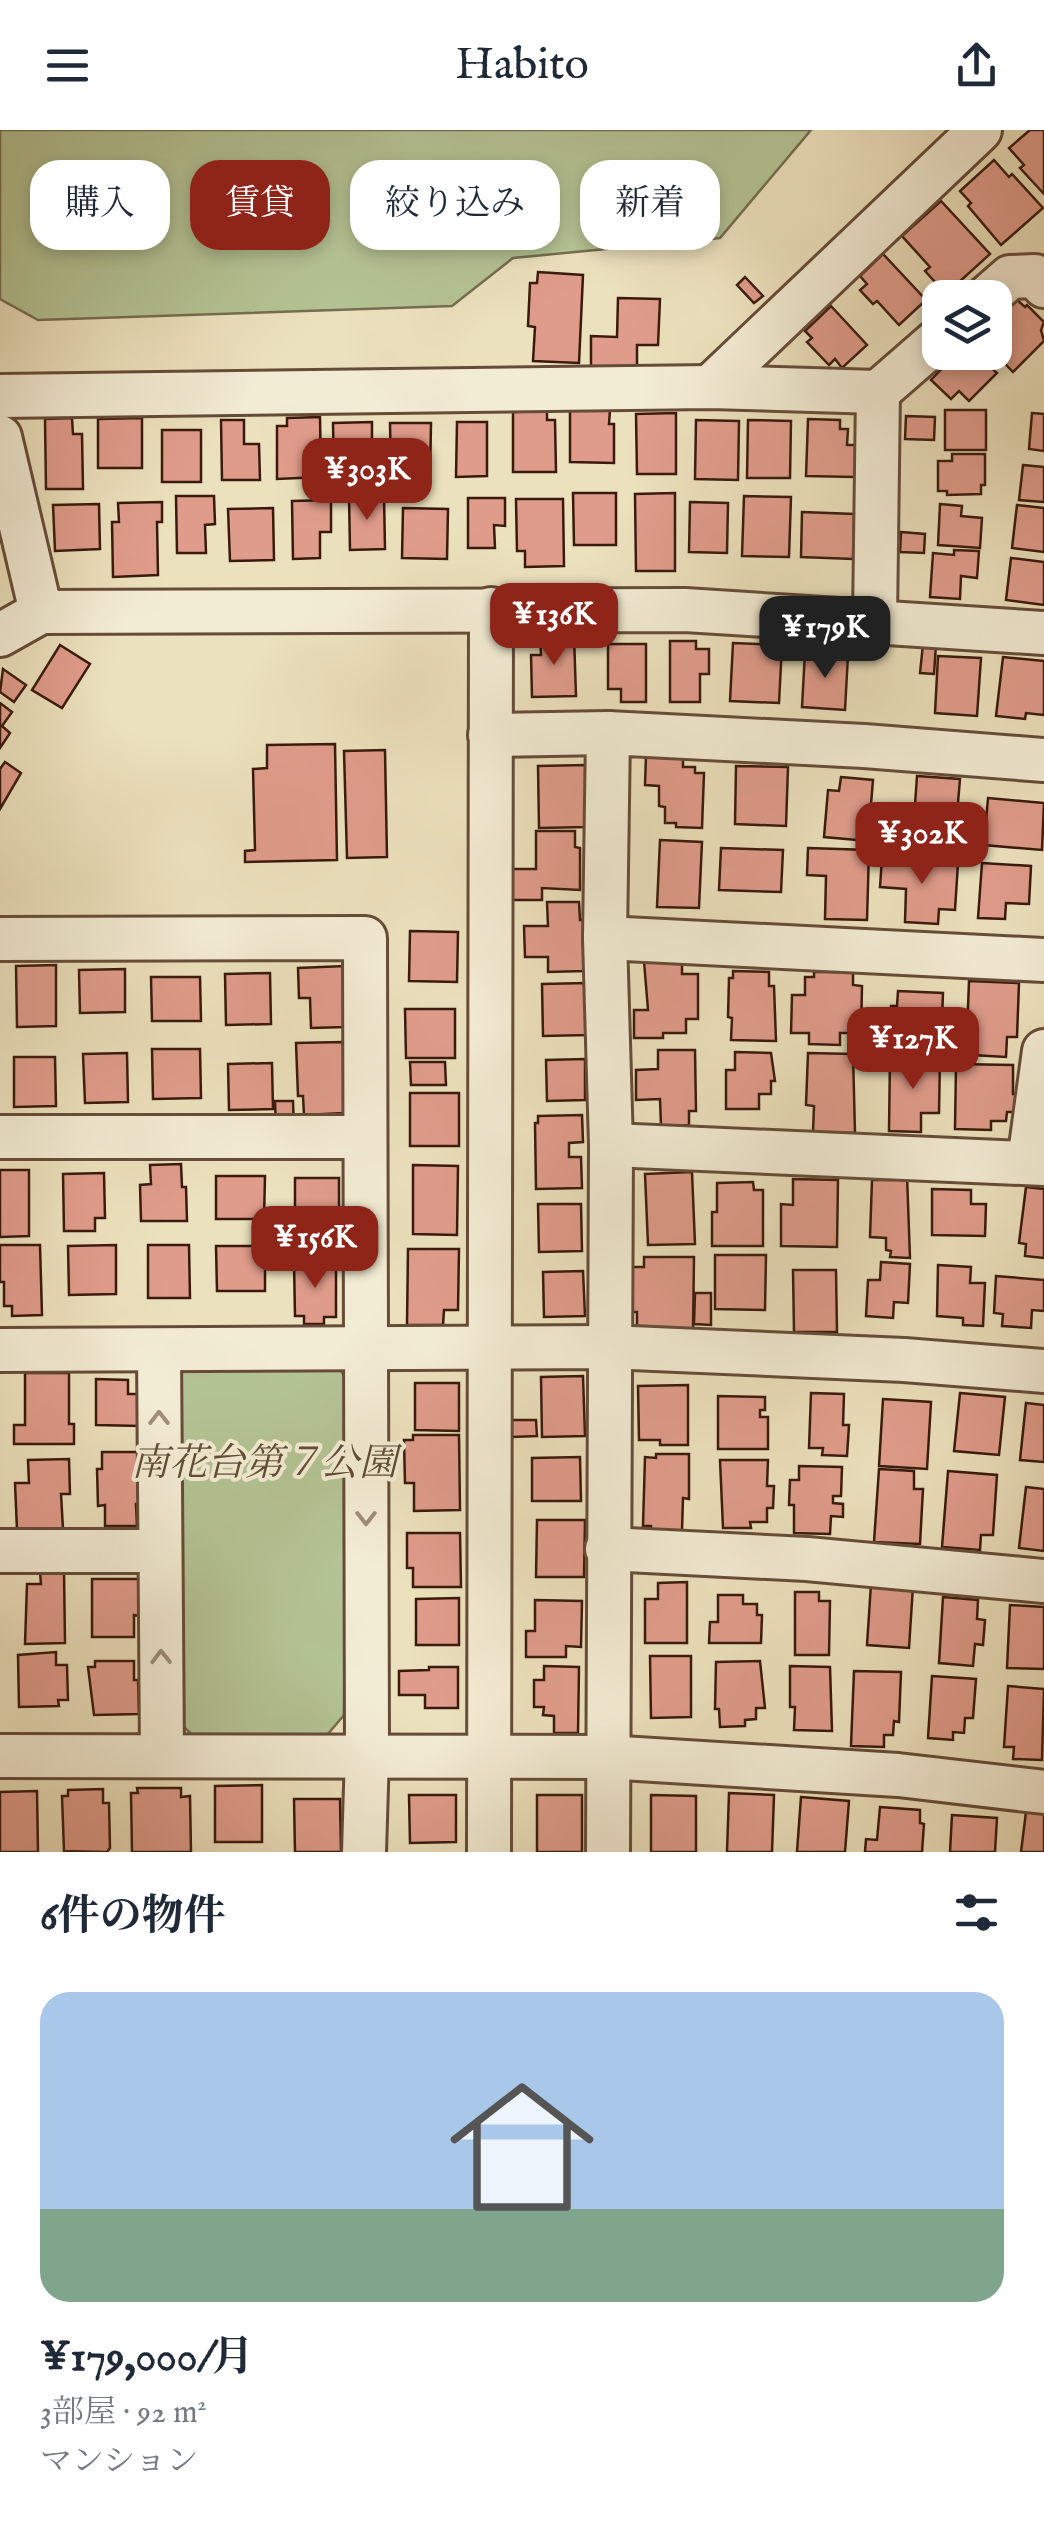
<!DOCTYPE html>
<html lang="ja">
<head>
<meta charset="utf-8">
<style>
  body { margin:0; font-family:"IM FELL English","Noto Serif JP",serif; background:#f2f2f3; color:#1f2937; height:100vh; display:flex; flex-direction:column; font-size:38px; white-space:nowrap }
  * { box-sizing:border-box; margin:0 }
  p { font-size:32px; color:#747a83 }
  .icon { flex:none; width:55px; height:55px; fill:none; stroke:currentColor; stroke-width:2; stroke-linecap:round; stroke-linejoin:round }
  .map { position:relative; height:1722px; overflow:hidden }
  .drawer { display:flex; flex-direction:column; background:#fff; flex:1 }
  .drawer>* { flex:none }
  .hud { position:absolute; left:30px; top:30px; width:985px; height:90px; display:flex; gap:20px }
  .tools { position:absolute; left:922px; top:150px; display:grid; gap:20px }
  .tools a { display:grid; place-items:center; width:90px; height:90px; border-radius:20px; background:#fff; box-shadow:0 5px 15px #0003; font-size:50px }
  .price { position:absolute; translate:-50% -85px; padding:0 22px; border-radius:20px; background:#8f2418; color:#fff; font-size:32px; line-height:65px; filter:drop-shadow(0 2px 5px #0008) }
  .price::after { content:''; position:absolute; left:50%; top:60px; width:30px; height:22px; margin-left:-15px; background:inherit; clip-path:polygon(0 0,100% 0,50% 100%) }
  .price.on { background:#222; color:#fff }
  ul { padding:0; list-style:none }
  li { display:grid; align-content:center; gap:20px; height:530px; padding:0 40px }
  li span { display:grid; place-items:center; height:310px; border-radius:30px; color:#555 }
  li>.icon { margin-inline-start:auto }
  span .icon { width:180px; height:180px; fill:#fffc; stroke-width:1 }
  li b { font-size:42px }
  h2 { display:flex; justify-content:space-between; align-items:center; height:120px; padding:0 40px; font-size:42px }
  .pill { padding:0 35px; border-radius:30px; background:#fff; box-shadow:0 5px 15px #0003; font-size:35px; line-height:90px }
  .pill.on { background:#8f2418; color:#fff }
  header { display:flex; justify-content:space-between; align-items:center; height:130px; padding:0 40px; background:#fff; font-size:45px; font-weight:600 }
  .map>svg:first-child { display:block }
  .green { fill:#b4c394; stroke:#766e50; stroke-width:2.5 }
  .building { fill:#e09c8b; stroke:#391a0c; stroke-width:2.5 }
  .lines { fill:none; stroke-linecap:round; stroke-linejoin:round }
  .minor-casing { stroke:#664c38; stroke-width:48 }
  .minor { stroke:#f3ecd4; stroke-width:42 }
  .oneway { stroke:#9f8e7a }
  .labels { text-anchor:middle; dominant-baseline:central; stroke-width:8; stroke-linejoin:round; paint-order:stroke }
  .park-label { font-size:38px; font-style:italic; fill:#5e4d35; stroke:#f3ecd4 }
</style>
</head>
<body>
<header><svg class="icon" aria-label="menu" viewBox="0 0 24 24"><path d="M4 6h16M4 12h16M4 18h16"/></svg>Habito<svg class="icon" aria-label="share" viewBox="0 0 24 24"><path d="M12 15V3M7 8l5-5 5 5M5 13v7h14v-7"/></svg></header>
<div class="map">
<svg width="1044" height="1722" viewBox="0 0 1044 1722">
  <rect width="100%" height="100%" fill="#ece1bd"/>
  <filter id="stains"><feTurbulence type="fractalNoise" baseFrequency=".002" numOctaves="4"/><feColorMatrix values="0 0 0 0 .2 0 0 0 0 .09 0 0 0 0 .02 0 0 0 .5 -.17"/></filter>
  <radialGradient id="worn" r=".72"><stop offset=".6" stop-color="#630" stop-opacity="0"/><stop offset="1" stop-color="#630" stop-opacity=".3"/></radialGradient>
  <g class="green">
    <polygon points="0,0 811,0 720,108 513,128 452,176 38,190 0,169"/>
    <polygon points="192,1232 336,1235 348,1250 344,1585 327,1605 194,1606 179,1593 179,1246"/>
  </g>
  <g class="building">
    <polygon points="1030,0 1044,0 1044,64 1020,38 1024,35 1009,18"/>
    <polygon points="994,30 1009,47 1012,44 1043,78 1001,115 968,76 971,73 960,61"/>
    <polygon points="941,71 990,124 946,164 925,141 930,137 902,106"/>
    <polygon points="883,124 926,170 899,195 877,171 873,174 860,160 867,154 860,146"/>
    <polygon points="538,142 583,145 579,233 533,231 535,197 528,196 530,153 537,153"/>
    <polygon points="745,147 763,166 754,173 737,155"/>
    <polygon points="618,168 660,169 658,215 637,215 637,241 591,240 591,206 617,207"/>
    <polygon points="1016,169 1025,177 1027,175 1044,192 1041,200 1044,211 1013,242 994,222 1005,210 995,200 995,189"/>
    <polygon points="831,176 867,215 842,238 835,229 829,235 807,212 812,208 805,201"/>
    <polygon points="974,222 997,243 969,271 959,261 951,269 931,250 953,227 961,235"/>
    <polygon points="570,280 610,280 609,294 614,294 614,333 570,332"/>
    <rect x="945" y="280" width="41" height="40"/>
    <polygon points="547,281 547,290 555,290 556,342 513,342 513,282"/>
    <polygon points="676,283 676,344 637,344 636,284"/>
    <polygon points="1032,283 1044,284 1044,321 1029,319"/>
    <polygon points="906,286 935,287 934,310 905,309"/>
    <polygon points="320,287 321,347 277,349 277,296 287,296 287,288"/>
    <polygon points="72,288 73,304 82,304 83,359 46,359 45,289"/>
    <polygon points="142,288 142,338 98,338 98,289"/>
    <polygon points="808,289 840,290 840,299 848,299 847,315 856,315 855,347 806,346"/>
    <polygon points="221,290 244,290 244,314 259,314 260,350 222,350"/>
    <polygon points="696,290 739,291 738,350 695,349"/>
    <polygon points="748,290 791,291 790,348 747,348"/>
    <polygon points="372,292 372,346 334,347 333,293"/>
    <polygon points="457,292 487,292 487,346 456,347"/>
    <polygon points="390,293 431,293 430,346 391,346"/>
    <rect x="162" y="300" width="39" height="52"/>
    <polygon points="952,324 985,324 985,355 981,355 981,364 947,365 947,361 938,361 938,331 952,331"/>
    <polygon points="1023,335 1044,337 1044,372 1019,370"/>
    <polygon points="573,363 616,363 616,415 574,415"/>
    <polygon points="675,363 675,441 636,441 635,364"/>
    <polygon points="176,366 214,366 215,394 205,395 206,423 177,423"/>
    <polygon points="349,366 384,366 385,419 350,420"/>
    <polygon points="744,366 791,367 789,427 742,426"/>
    <polygon points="468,368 505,368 505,396 494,395 495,418 468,418"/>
    <polygon points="516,369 563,369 564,436 525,437 525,421 517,421"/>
    <polygon points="331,370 331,402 320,402 320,428 293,429 292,371"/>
    <polygon points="162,372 162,392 157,392 158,445 113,447 112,392 119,392 118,373"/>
    <polygon points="690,372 728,373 727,423 689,422"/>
    <polygon points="99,374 100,419 55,421 53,375"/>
    <polygon points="940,374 962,376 961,386 982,388 980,418 938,415"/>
    <polygon points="1017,375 1044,378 1044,422 1012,418"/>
    <polygon points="273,378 274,430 230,431 228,379"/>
    <polygon points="403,378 448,379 447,429 402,428"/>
    <polygon points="802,382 854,384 853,429 801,427"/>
    <polygon points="901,402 925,404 924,423 900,422"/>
    <polygon points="954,420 979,421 977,448 961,446 960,469 930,467 933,423 954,425"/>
    <polygon points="1011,428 1044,432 1044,475 1006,470"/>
    <polygon points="574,505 576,566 532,567 531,525 541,525 540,506"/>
    <polygon points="670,511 696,511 696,519 709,519 709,544 700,544 700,572 670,572"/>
    <polygon points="733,513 782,515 779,573 730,571"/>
    <polygon points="608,514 646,514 646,572 621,572 621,559 608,559"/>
    <polygon points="923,514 936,515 934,544 920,543"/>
    <polygon points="60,515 90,534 62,578 32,560"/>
    <polygon points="805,522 848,525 845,580 802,577"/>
    <polygon points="938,526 981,528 977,586 935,583"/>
    <polygon points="1003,527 1044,531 1044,585 1026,583 1025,589 996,586"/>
    <polygon points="3,539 26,555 14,572 0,562"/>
    <polygon points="0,573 12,582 2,596 10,603 0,618"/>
    <polygon points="335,614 337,730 245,732 245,721 255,720 253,639 267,638 267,615"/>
    <polygon points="385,620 387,727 347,728 344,621"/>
    <polygon points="646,625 683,626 683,637 695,637 695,643 704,643 702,698 676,697 676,693 665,693 665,677 659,676 659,656 645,655"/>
    <polygon points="5,632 21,643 0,679 0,639"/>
    <polygon points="586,635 587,697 539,698 538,636"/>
    <polygon points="736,636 788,637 786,696 735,694"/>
    <polygon points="917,646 960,649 954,720 912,717"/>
    <polygon points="841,647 873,650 868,711 824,707 828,660 839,661"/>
    <polygon points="988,668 1044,673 1042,720 984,715"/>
    <polygon points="536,701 575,701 575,717 580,718 580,760 542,758 542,770 512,770 512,739 536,739"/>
    <polygon points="660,710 702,712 699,778 657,777"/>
    <polygon points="721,718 783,720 781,762 719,760"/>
    <polygon points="808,718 869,720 867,790 825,789 826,746 807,745"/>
    <polygon points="882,728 958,733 955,780 939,779 938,794 905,792 906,759 880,757"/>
    <polygon points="982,733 1031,736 1029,774 1006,773 1005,789 978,788"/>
    <polygon points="547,772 579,772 580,790 583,790 585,841 548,842 548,827 525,827 524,796 548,796"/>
    <polygon points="410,801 458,802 457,852 409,851"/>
    <polygon points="644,831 682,831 682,844 698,844 698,889 686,889 686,903 663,903 663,908 634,908 634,880 648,880"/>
    <polygon points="56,835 56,896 17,897 16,836"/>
    <polygon points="345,836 346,897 311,898 310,868 299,868 298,838"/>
    <polygon points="125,839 125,882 80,883 79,840"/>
    <polygon points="733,841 769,842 769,856 774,856 776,911 731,910 732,888 728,887 729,848 733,848"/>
    <polygon points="814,842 853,842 853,855 862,856 861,903 840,903 840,915 809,914 809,903 791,903 792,865 805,865 805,847 814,847"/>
    <polygon points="270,843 271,894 226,895 225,844"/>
    <polygon points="151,847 200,847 201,891 152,891"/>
    <polygon points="969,851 1019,853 1017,907 1007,907 1006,927 972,925 973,904 967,904"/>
    <polygon points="586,853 588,905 543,906 542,854"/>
    <polygon points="898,861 943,863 941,915 890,913 891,876 897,876"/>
    <polygon points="405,879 455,879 455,928 406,928"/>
    <polygon points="343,912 345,983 304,985 303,966 298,966 296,913"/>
    <polygon points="152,919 200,919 201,968 153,969"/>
    <polygon points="658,920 695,920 696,981 689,981 689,995 661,996 660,969 636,970 636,940 658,939"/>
    <polygon points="735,922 771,923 775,951 771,951 771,964 759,964 759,979 726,979 726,940 735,940"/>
    <polygon points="127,923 128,972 85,973 83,924"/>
    <polygon points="808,923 853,924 855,1003 813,1002 814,976 806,975"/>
    <polygon points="14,927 55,927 56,976 14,977"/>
    <polygon points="890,927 940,928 939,983 921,983 921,1002 889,1001"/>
    <polygon points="585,929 585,970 547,971 546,930"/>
    <polygon points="410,932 445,932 446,955 411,955"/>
    <polygon points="272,933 273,979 229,980 228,934"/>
    <polygon points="956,934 1013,935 1013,964 1017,964 1017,982 1007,982 1006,991 991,991 991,1000 955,999"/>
    <rect x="410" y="963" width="49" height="53"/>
    <polygon points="275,971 293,971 294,999 276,1000"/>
    <polygon points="582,985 583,1012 569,1013 569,1027 581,1027 582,1058 536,1059 535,993 538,993 538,986"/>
    <polygon points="181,1034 182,1057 186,1057 187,1091 141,1091 140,1055 151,1054 150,1035"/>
    <polygon points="413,1035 458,1036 457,1105 413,1104"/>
    <polygon points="0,1040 29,1040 29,1106 0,1107"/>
    <polygon points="692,1042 695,1114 648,1115 645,1044"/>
    <polygon points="104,1043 105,1088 95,1088 95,1101 64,1101 63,1044"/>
    <polygon points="891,1044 907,1045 910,1128 890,1127 891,1121 886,1120 886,1108 870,1107 872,1050 892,1050"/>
    <polygon points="216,1046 265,1046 264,1089 216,1089"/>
    <rect x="295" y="1048" width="44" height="43"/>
    <polygon points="793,1049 838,1050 837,1117 781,1116 781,1074 793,1075"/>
    <polygon points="753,1052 754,1060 763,1060 763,1116 712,1116 712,1082 717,1082 717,1053"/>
    <polygon points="1026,1057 1044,1059 1044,1128 1025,1126 1026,1114 1019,1113"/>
    <polygon points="932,1059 971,1060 971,1074 986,1074 985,1106 932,1105"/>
    <polygon points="538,1074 581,1074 582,1121 539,1122"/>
    <polygon points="0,1115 40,1115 42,1185 12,1186 12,1176 4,1176 4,1152 0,1152"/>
    <polygon points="116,1115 116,1164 69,1165 68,1116"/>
    <polygon points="148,1115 189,1115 190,1168 148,1168"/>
    <polygon points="300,1115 355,1115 355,1131 300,1130"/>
    <polygon points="216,1116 265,1116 265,1161 217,1161"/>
    <polygon points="408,1119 459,1119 458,1180 444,1180 443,1195 407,1195"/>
    <polygon points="715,1125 766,1125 765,1180 715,1179"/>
    <polygon points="644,1127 694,1127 693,1202 637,1202 637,1182 629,1182 629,1137 644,1137"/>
    <polygon points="294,1132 336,1132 336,1187 324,1187 324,1194 304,1194 304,1186 295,1186"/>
    <polygon points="881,1132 910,1134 908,1173 894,1172 893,1188 866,1186 868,1150 880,1150"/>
    <polygon points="938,1135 971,1137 970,1153 985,1153 983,1196 963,1195 963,1188 937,1186"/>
    <polygon points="793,1140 836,1140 837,1202 794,1202"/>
    <polygon points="583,1141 585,1186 544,1187 543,1142"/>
    <polygon points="996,1146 1044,1150 1044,1181 1032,1180 1031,1198 1002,1196 1003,1184 994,1183"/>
    <polygon points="695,1163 711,1163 711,1195 694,1194"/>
    <polygon points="25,1243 69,1243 69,1294 74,1294 74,1314 14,1314 14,1295 25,1295"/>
    <polygon points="583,1246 585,1306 542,1307 541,1247"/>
    <polygon points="96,1249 128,1250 128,1264 141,1264 141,1296 96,1295"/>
    <polygon points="415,1253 459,1253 459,1301 415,1300"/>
    <polygon points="688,1255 688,1315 660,1315 660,1310 639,1310 638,1256"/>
    <polygon points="811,1263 844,1264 843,1295 849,1295 847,1326 822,1325 823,1318 809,1318"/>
    <polygon points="960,1263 1005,1267 999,1325 954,1321"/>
    <polygon points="718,1266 765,1267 765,1280 760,1280 760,1287 768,1287 768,1319 718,1319"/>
    <polygon points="883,1269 931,1272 927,1339 879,1336"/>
    <polygon points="1026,1273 1044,1275 1044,1332 1020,1330"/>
    <polygon points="511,1290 536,1290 537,1306 512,1307"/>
    <polygon points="413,1305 459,1305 460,1380 414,1381 414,1353 405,1353 404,1310 413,1310"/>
    <polygon points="102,1322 142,1322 143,1374 136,1374 137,1396 105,1396 105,1375 98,1376 97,1339 102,1339"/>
    <polygon points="656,1324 689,1324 689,1369 683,1368 682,1401 651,1401 651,1396 643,1396 645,1327 656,1328"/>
    <polygon points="580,1327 581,1371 532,1371 532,1328"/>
    <polygon points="69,1329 70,1364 61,1364 63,1399 17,1400 15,1353 29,1353 28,1330"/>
    <polygon points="720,1330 768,1330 767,1356 774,1356 773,1378 767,1378 767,1392 750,1392 751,1398 723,1398"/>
    <polygon points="799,1336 842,1337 841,1366 833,1366 833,1373 843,1374 843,1387 831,1386 830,1404 794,1403 794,1375 789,1375 790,1350 799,1350"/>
    <polygon points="879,1339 914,1341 914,1359 923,1359 920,1414 874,1412"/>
    <polygon points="948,1341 997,1345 993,1405 981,1405 980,1420 942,1417"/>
    <polygon points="1026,1357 1044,1359 1044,1421 1019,1418"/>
    <polygon points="537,1390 585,1390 584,1447 536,1447"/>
    <polygon points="407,1403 460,1403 461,1457 413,1457 413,1438 407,1438"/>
    <polygon points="64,1441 65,1513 25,1514 27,1454 41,1454 40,1442"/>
    <polygon points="92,1449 139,1449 139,1486 134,1485 134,1507 92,1507"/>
    <polygon points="687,1452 687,1513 645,1513 645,1469 658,1469 658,1453"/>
    <polygon points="871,1454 913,1456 909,1518 867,1515"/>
    <polygon points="795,1462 819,1462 819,1471 830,1471 829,1525 795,1525"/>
    <polygon points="718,1465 743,1465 743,1474 757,1474 757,1485 762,1485 761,1513 709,1513 710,1492 718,1492"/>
    <polygon points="943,1467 978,1470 977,1489 985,1490 983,1515 975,1514 973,1536 939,1533"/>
    <polygon points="459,1468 459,1515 416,1515 416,1469"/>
    <polygon points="535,1470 582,1471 581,1517 566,1516 566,1527 526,1527 526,1501 535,1501"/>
    <polygon points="1010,1475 1044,1477 1044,1539 1007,1538"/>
    <polygon points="56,1522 56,1535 67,1535 68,1570 58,1570 59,1576 19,1577 18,1525"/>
    <polygon points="650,1526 691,1526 691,1587 651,1588"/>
    <polygon points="95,1531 134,1531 134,1550 138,1550 139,1584 94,1585 88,1537 95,1537"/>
    <polygon points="760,1531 765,1578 756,1578 756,1589 745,1590 745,1596 720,1597 719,1579 715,1579 716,1532"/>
    <polygon points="544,1536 579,1537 578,1603 554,1603 554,1586 543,1585 544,1577 534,1577 534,1550 544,1550"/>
    <polygon points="790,1536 830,1537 832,1601 794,1600 795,1577 790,1577"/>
    <polygon points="429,1537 458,1537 458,1578 425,1578 425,1565 399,1565 399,1541 429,1540"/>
    <polygon points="854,1541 901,1542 899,1592 894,1591 893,1605 884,1605 884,1617 851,1616"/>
    <polygon points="932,1546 976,1549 973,1588 965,1588 964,1603 953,1602 953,1610 928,1608"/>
    <polygon points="1008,1556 1044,1559 1042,1630 1013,1629 1014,1617 1004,1617"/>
    <polygon points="262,1655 262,1712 215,1712 215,1656"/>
    <polygon points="137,1658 181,1658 181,1667 190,1666 191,1722 132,1722 131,1663 138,1663"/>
    <polygon points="103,1659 103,1673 109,1673 110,1718 107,1722 64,1721 62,1666 68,1666 68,1660"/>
    <polygon points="37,1661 38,1722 0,1722 0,1662"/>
    <polygon points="729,1663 774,1665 772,1722 727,1722"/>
    <polygon points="409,1665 456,1665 456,1712 410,1713"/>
    <rect x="537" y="1665" width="45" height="57"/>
    <polygon points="651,1665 696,1666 696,1722 651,1722"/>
    <polygon points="801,1667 849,1671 845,1722 797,1722"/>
    <polygon points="294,1669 340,1669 341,1722 295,1722"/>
    <polygon points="880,1677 920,1680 920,1693 924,1694 922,1722 865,1722 866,1709 877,1710"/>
    <polygon points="1026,1682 1044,1684 1044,1722 1021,1722"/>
    <polygon points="952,1685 997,1688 995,1722 950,1722"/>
  </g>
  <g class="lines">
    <g class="minor-casing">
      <g id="minor">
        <polyline points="986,168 1010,147 1035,146 1044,156"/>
        <polyline points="710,257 980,0"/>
        <polyline points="0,266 710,257 878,262 940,208"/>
        <polyline points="0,307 41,482"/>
        <polyline points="875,490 878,262"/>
        <polyline points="0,505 41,482 685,480 1044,503"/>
        <polyline points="490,605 608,603"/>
        <polyline points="605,808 1044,830"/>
        <polyline points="0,809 365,808 367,1624 364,1722"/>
        <polyline points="0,1007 364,1007"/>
        <polyline points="611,1015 1044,1034"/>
        <polyline points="1029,1032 1044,921"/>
        <polyline points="0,1220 608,1217 904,1230 1044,1241"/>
        <polyline points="159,1221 162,1624"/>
        <polyline points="607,1419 807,1429 1044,1451"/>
        <polyline points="0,1421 160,1421"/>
        <polyline points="0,1626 605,1627 898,1645 1044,1662"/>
        <polyline points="489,1722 491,479"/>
        <polyline points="608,1722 611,1015 605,808 608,603 864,616 1044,630"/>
      </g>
    </g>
    <use href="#minor" class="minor"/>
  </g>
  <defs><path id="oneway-chevron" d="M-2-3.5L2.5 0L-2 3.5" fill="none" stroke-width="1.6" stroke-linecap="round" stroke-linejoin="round" transform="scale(2.5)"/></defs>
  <g class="oneway">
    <use href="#oneway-chevron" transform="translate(159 1288) rotate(-90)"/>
    <use href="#oneway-chevron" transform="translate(366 1388) rotate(90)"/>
    <use href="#oneway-chevron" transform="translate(161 1527) rotate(-91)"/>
  </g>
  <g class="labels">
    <g class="park-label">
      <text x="264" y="1335">南花台第７公園</text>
    </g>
  </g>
  <rect width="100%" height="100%" filter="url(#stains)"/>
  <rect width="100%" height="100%" fill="url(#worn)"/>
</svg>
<div class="tools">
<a><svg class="icon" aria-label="layers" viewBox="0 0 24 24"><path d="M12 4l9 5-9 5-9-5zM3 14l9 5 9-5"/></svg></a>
</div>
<b class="price" style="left:367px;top:393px">¥303K</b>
<b class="price" style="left:554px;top:538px">¥136K</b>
<b class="price on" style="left:825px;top:551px">¥179K</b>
<b class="price" style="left:922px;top:757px">¥302K</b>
<b class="price" style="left:913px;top:962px">¥127K</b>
<b class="price" style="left:315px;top:1161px">¥156K</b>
<div class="hud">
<a class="pill">購入</a>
<a class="pill on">賃貸</a>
<a class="pill">絞り込み</a>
<a class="pill">新着</a>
</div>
</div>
<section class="drawer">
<h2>6件の物件<svg class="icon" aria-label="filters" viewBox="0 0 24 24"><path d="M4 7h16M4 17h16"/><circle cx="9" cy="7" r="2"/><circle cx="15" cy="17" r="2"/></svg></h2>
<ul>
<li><span style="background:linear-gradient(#a9c7e8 70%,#7fa58c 0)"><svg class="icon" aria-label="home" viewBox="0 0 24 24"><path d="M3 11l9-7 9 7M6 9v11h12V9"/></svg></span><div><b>¥179,000/月</b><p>3部屋 · 92 m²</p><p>マンション</p></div></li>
</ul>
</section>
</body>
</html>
